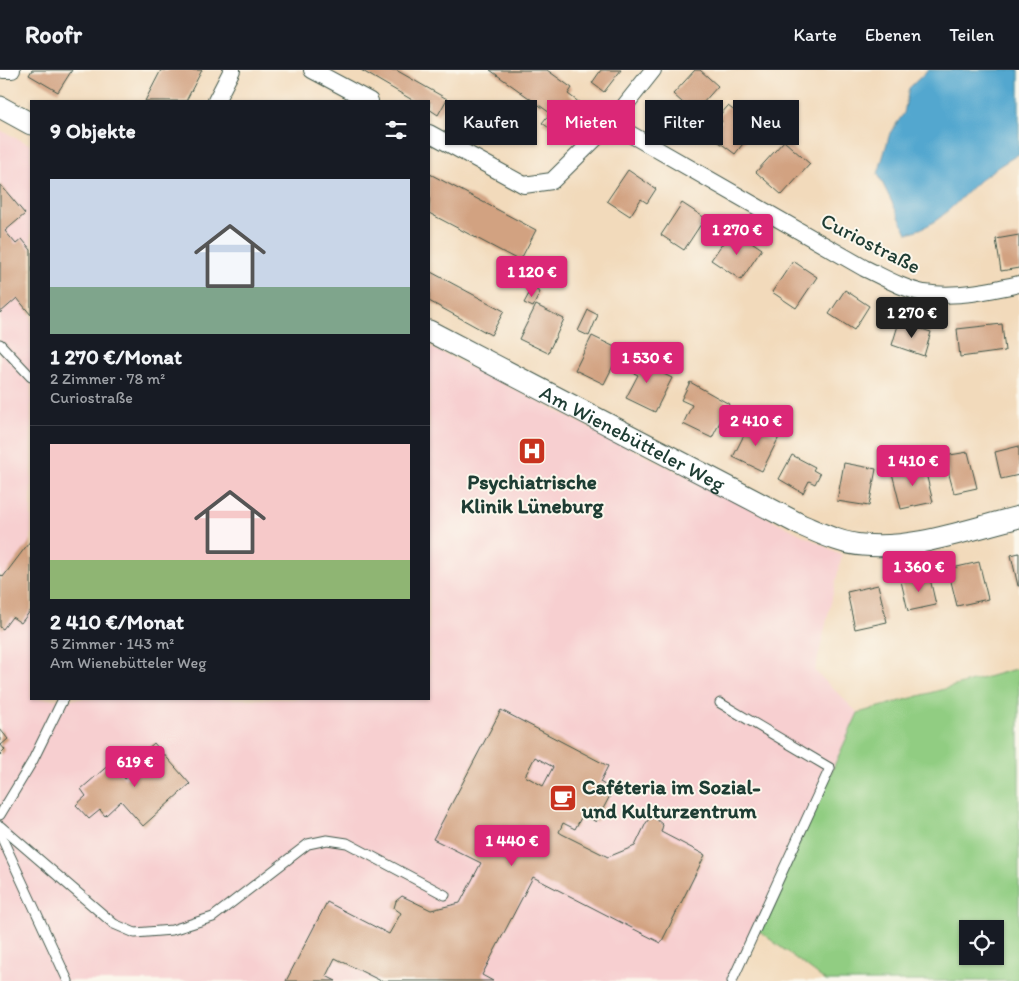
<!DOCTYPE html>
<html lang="de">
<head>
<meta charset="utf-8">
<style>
  body { margin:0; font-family:Itim,sans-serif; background:#20242c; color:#f1f3f6; height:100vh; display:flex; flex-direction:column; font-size:19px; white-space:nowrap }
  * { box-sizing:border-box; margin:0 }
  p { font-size:16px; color:#9ea1a6 }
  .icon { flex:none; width:28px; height:28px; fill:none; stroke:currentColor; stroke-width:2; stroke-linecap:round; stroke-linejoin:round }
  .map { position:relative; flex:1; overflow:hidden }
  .drawer { position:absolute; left:30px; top:30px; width:400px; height:600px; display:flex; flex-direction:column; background:#171b24; border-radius:0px; box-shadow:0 1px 4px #0004 }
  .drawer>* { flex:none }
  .guide { position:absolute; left:445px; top:30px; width:475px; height:45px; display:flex; gap:10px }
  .controls { position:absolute; left:959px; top:850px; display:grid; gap:10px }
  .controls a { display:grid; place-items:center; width:45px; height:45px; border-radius:0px; background:#171b24; box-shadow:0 1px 4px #0004; font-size:25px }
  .price { position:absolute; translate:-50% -42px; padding:0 11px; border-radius:5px; background:#db2777; color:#fff; font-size:16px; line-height:32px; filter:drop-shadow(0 1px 2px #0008) }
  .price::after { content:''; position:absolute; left:50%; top:30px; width:15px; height:11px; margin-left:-8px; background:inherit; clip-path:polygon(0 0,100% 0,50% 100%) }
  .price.active { background:#222; color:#fff }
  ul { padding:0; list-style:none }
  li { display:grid; align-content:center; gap:10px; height:265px; padding:0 20px }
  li+li { border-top:1px solid #363941 }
  li span { display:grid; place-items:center; height:155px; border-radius:0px; color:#555 }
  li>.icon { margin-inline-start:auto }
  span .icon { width:90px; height:90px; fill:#fffc; stroke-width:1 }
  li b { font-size:21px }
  h2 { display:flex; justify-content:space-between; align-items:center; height:60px; padding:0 20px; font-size:21px }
  .pill { padding:0 18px; border-radius:0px; background:#171b24; box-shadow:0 1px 4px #0004; font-size:18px; line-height:45px }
  .pill.active { background:#db2777; color:#fff }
  header { display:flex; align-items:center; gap:30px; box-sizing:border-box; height:70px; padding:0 25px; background:#171b24; border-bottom:1px solid #363941 }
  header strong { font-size:24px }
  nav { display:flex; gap:28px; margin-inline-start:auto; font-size:18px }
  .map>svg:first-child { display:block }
  .built { fill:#f7cfd0 }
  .green { fill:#91cd82; stroke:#58855b; fill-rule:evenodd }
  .water { fill:#53a7cf; stroke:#397282 }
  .building { fill:#d2a281; fill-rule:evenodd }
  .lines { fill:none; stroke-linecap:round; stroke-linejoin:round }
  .service-casing { stroke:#3f5548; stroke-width:11 }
  .minor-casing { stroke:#3f5548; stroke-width:18 }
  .tertiary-casing { stroke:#3f5548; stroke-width:23 }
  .service { stroke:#fff; stroke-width:9 }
  .minor { stroke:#fff; stroke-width:16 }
  .tertiary { stroke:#fff; stroke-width:21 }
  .labels { text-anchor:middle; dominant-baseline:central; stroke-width:4; stroke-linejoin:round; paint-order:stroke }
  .street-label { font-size:21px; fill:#1f3d34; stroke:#fbf7ec }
  .poi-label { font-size:21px; font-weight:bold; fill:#1f3d34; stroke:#fbf7ec }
</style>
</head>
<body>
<header>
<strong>Roofr</strong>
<nav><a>Karte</a><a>Ebenen</a><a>Teilen</a></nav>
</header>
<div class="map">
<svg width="1019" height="911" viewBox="0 0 1019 911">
  <rect width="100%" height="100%" fill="#fbf7ec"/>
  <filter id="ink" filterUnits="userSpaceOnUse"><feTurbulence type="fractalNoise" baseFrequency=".02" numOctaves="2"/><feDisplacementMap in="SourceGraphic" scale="10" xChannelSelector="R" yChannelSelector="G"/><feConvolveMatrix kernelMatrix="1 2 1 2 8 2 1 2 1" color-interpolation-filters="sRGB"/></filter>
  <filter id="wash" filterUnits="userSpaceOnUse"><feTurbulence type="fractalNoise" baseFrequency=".0096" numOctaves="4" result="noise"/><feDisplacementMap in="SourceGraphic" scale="20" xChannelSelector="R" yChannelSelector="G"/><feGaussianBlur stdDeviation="1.12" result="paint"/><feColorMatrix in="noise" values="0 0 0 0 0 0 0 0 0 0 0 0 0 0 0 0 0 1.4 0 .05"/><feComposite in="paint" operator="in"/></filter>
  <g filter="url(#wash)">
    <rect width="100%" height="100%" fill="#f2dabb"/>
    <polygon class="built" points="0,60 31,75 31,629 429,629 429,276 842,485 815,601 858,643 736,911 0,911"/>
    <path class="green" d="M 1019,598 L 1019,911 L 826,911 L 759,861 L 858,643 ZM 968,859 L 995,859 L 995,886 L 968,886 Z"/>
    <path class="water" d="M 928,0 L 1019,0 L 1019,84 C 1006,92 992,100 980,110 C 956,131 940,156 907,163 L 878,104 L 890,63 L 904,43 L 909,18 Z"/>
    <g id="blocks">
      <g class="building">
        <polygon points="32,0 72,0 58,22 29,5"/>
        <polygon points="161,0 202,0 186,31 145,31"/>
        <polygon points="361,0 396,0 447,29 438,45 429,39 429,31 414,31"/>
        <polygon points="490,0 547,0 572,18 568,24 580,33 558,64 542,53 550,43"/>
        <polygon points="601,0 621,0 604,22 592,13"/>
        <polygon points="695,0 700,0 718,16 694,43 673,24"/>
        <polygon points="728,36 756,57 735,84 711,66 722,51 718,47"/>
        <polygon points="784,71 810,94 782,125 756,102"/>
        <polygon points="628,100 656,119 647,133 641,129 630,146 607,131"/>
        <polygon points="430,104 536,160 520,191 429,143"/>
        <polygon points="0,114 25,144 5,161 16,174 22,169 31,180 31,245 17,228 0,243"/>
        <polygon points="682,133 705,148 684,180 661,165"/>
        <polygon points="737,162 762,179 741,210 711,190 725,170 730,173"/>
        <polygon points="1019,165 1019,198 1001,201 996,169"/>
        <polygon points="793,191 817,207 796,238 772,222"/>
        <polygon points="429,201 504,241 491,265 429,231"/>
        <polygon points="532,218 540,222 533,237 524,233"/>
        <polygon points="845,220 869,236 854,260 829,244"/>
        <polygon points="536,235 564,249 548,283 519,269"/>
        <polygon points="588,240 598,245 589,266 578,261"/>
        <polygon points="899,252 931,262 924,286 892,275"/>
        <polygon points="1002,254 1005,281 960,287 957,259"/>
        <polygon points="592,266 621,280 604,314 575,300"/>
        <polygon points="636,283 647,287 643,294 672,308 655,342 626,328 638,305 627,300"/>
        <polygon points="690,312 729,334 712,368 683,354 692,335 681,330"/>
        <polygon points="750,353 779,367 762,401 733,387"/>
        <polygon points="1019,376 1019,405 1001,409 995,382"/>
        <polygon points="968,382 977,418 954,423 944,386"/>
        <polygon points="792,385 815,397 813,400 820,404 815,414 809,411 803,423 779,409"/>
        <polygon points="844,393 876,399 869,436 837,431"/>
        <polygon points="924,395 933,432 901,439 892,403"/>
        <polygon points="31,470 31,540 21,553 12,547 3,559 0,557 0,504 3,507"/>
        <polygon points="1019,483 1019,516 1018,516 1011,485"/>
        <polygon points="979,492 988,529 957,536 948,499"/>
        <polygon points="929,504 936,535 908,541 901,511"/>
        <polygon points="878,515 887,552 855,559 847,522"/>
        <path d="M 501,640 L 608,696 L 600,712 L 613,720 L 596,752 L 583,744 L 575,759 L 563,753 L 559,762 L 562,764 L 608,787 L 635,776 L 646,753 L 649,749 L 655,748 L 663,755 L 661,762 L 705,785 L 661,873 L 533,807 L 482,905 L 493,911 L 381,911 L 335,888 L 326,906 L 336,911 L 286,911 L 327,832 L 389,864 L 401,843 L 394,838 L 396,831 L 402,826 L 431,840 L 460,833 L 481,793 L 433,769 ZM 535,687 L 553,697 L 543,716 L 525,706 Z"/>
        <polygon points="0,659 8,669 1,675 5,680 0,685"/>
        <polygon points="154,673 190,714 143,756 121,731 105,746 100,740 89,749 76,735 86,726 81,719 111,693 125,709 149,688 144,682"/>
      </g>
    </g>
  </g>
  <g filter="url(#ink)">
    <use href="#blocks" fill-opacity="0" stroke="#3f5548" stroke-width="1"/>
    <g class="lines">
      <g class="service-casing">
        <g id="service">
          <polyline points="0,274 31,307"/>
          <polyline points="720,633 830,698 732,911"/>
          <polyline points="0,745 32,692 63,629"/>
          <polyline points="0,756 114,854 135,863 172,860 213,847 308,774 327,770 347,773 445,825"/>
          <polyline points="0,764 68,911"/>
        </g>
      </g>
      <g class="minor-casing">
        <g id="minor">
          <polyline points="3,0 12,0"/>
          <polyline points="312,0 370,31"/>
          <polyline points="216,31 232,0"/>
          <path d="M 611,53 L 864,198 C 883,207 903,219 924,223 C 956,228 988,221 1019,214"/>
          <polyline points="429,63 524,115 552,111 611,53 653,0"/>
        </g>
      </g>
      <g class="tertiary-casing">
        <g id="tertiary">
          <polyline points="0,37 31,54"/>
          <path id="s1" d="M 429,261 L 801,455 C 820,463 842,474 863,475 C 915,480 969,459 1019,447"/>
        </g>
      </g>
      <use href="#service" class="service"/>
      <use href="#minor" class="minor"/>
      <use href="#tertiary" class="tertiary"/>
    </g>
  </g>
  <defs>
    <g id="hospital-square" transform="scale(1.4375)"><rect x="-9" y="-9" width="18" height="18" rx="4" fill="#c8321e" stroke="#fbf7ec"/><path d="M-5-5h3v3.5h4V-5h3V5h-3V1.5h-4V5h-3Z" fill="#fff"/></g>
    <g id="cafe-square" transform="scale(1.4375)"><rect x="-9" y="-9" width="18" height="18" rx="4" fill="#c8321e" stroke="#fbf7ec"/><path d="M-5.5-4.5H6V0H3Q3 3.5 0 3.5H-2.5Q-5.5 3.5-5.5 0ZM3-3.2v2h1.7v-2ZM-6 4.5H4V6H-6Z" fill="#fff"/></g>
  </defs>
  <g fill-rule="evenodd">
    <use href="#hospital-square" x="532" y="381"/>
    <use href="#cafe-square" x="563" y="728"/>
  </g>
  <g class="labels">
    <g class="street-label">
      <text transform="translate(871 173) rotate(27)">Curiostraße</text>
      <text stroke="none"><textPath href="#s1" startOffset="230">Am Wienebütteler Weg</textPath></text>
    </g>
    <g class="poi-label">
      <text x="532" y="411">Psychiatrische<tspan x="532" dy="24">Klinik Lüneburg</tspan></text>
      <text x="582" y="716" text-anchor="start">Caféteria im Sozial-<tspan x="582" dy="24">und Kulturzentrum</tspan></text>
    </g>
  </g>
</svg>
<div class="controls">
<a><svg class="icon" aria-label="locate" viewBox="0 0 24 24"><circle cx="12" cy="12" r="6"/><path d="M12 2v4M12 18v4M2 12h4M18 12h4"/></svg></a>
</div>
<b class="price" style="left:737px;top:186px">1 270 €</b>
<b class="price" style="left:532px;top:228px">1 120 €</b>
<b class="price active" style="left:912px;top:269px">1 270 €</b>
<b class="price" style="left:647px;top:314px">1 530 €</b>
<b class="price" style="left:756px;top:377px">2 410 €</b>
<b class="price" style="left:913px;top:417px">1 410 €</b>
<b class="price" style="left:919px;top:523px">1 360 €</b>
<b class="price" style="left:135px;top:718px">619 €</b>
<b class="price" style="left:512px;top:797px">1 440 €</b>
<div class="guide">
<a class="pill">Kaufen</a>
<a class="pill active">Mieten</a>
<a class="pill">Filter</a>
<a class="pill">Neu</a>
</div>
<section class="drawer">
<h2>9 Objekte<svg class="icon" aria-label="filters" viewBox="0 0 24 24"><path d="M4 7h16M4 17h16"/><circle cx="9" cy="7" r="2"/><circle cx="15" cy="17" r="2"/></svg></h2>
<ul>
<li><span style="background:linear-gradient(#c9d6e8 70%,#7fa58c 0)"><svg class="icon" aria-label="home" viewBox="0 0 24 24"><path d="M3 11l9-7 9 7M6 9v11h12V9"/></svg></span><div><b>1 270 €/Monat</b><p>2 Zimmer · 78 m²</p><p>Curiostraße</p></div></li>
<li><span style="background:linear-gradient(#f6c9c9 75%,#8fb573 0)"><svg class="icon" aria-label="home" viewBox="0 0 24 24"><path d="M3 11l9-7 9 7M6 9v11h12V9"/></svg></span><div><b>2 410 €/Monat</b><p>5 Zimmer · 143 m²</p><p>Am Wienebütteler Weg</p></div></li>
</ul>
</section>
</div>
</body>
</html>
